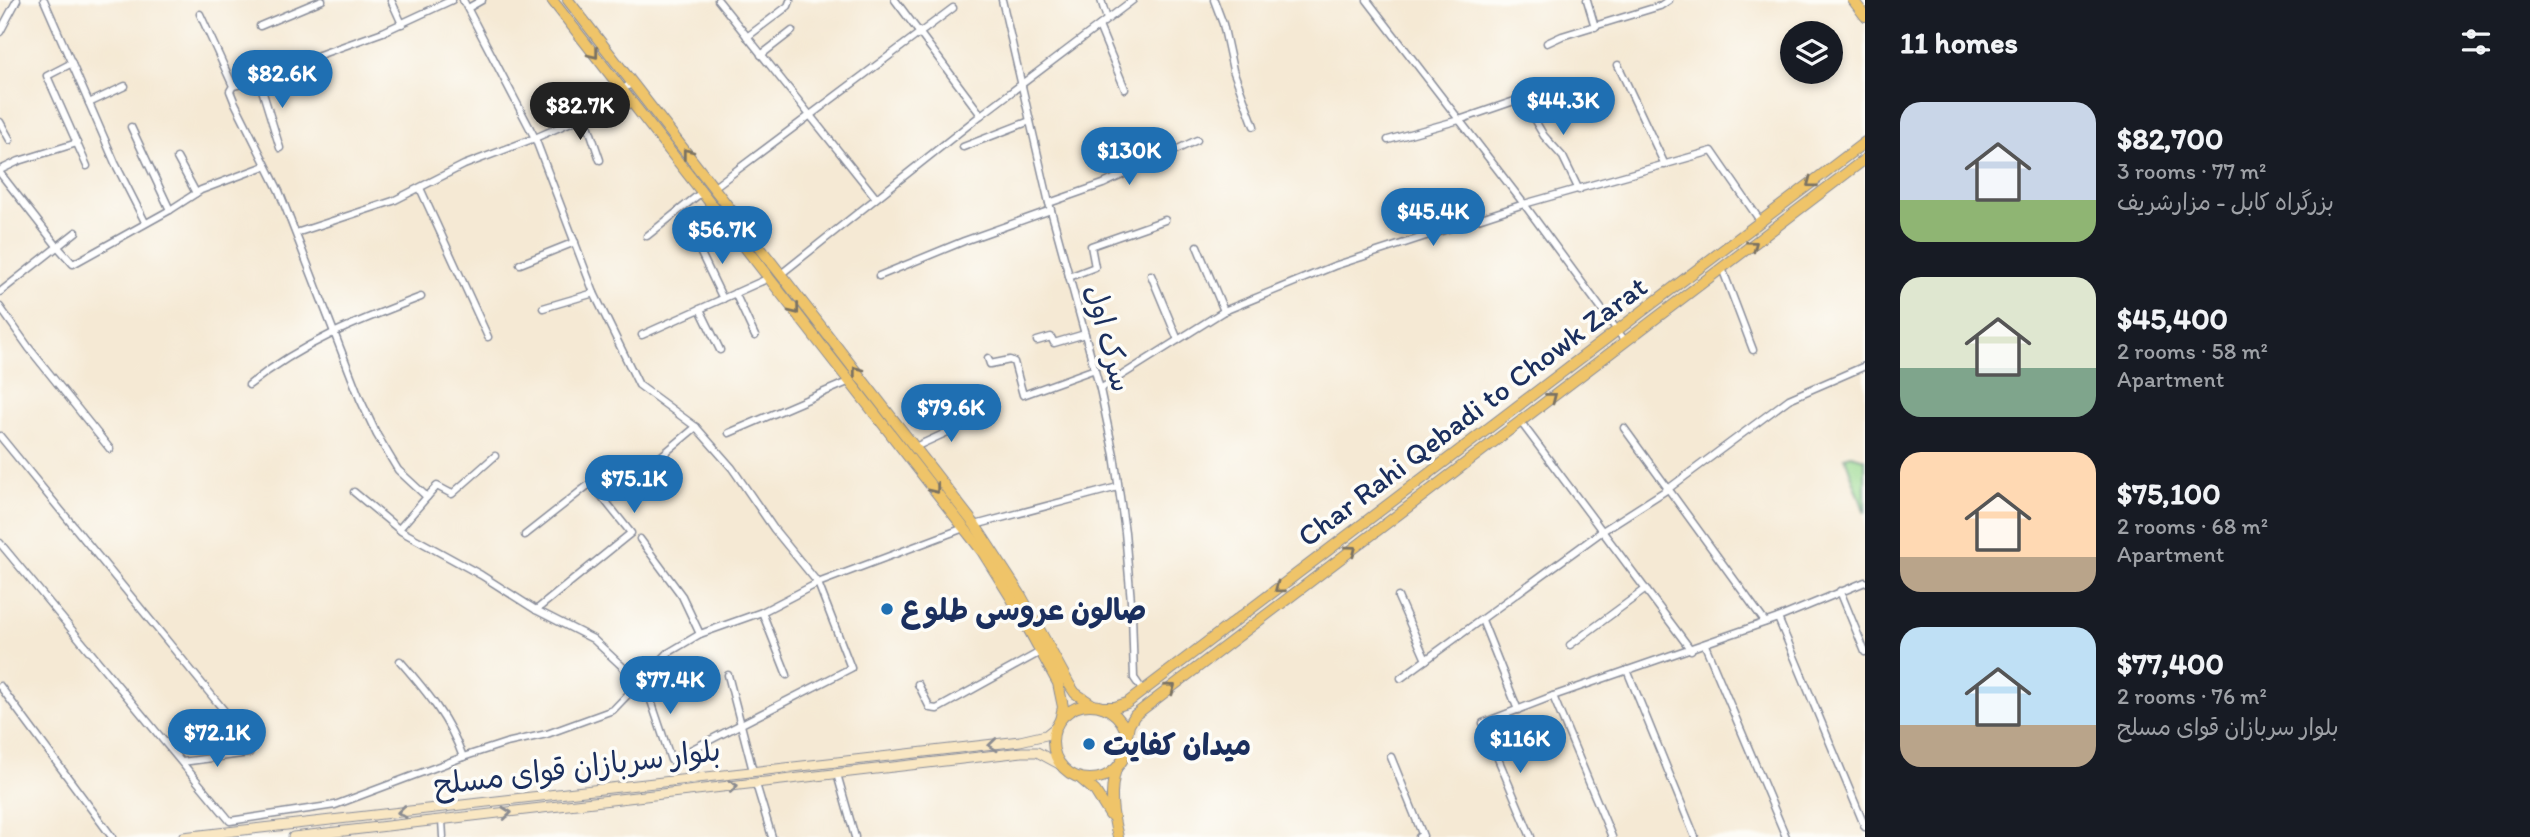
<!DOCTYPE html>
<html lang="en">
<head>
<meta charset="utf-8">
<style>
  body { margin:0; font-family:Itim,"Playpen Sans Arabic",sans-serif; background:#242831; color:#f1f3f6; height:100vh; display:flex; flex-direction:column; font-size:26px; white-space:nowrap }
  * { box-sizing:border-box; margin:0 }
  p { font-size:23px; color:#9ea1a6 }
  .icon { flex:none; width:38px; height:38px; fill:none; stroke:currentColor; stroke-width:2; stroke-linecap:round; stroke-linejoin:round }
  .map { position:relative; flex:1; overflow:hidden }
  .side { display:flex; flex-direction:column; background:#171b24; width:665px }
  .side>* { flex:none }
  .fabs { position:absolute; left:1780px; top:21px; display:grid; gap:14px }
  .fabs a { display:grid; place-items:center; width:63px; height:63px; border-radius:50%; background:#171b24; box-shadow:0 4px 10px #0003; font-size:35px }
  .price { position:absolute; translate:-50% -60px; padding:0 16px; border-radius:24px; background:#1f6fb2; color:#fff; font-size:23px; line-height:46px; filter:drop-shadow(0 2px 4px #0008) }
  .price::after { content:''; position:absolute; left:50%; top:42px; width:21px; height:16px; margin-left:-10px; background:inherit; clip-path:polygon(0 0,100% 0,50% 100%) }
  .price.selected { background:#222; color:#fff }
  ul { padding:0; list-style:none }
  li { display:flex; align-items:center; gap:21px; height:175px; padding:0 35px }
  li span { display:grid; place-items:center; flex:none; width:196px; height:140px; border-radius:21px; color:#555 }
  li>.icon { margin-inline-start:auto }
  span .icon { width:84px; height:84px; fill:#fffc; stroke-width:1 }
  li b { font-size:30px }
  h2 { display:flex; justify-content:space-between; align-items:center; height:84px; padding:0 35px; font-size:30px }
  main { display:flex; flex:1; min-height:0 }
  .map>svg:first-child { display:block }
  .green { fill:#99d990; stroke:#5a8477; stroke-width:2 }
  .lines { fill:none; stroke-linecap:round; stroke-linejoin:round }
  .minor-casing { stroke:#888c99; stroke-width:9 }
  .secondary-casing { stroke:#888c99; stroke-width:11 }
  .primary-casing { stroke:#888c99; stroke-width:12 }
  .trunk-casing { stroke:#888c99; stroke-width:12 }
  .minor { stroke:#fff; stroke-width:6 }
  .secondary { stroke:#f9e7c3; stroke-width:9 }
  .primary { stroke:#efc469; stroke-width:10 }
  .trunk { stroke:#efc469; stroke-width:10 }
  .oneway { stroke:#7a7263 }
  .oneway2 { stroke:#8a8b90 }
  .poi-dot { fill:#1f6fb2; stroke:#fdfcf7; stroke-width:2.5 }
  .labels { text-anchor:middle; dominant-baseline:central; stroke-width:7; stroke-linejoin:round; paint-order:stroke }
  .street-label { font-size:30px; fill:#1b2f5e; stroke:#fdfcf7 }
  .poi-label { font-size:30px; font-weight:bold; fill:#1b2f5e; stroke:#fdfcf7; text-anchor:start }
</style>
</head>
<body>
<main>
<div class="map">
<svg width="1865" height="837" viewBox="0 0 1865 837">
  <rect width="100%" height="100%" fill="#fdfcf7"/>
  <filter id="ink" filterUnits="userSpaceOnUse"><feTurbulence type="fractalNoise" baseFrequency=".0143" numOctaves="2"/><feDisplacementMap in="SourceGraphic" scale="14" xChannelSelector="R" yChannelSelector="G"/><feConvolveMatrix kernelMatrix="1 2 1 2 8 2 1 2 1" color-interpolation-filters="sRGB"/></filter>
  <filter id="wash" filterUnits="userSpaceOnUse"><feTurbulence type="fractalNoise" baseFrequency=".00686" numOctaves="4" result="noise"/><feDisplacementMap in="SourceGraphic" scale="28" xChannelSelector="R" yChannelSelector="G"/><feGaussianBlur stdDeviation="1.57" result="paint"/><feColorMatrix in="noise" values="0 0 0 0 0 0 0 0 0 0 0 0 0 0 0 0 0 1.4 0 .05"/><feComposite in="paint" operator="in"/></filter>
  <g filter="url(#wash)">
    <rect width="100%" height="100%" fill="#f5e9d4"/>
    <polygon class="green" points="1851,455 1865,459 1865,513 1845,457"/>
  </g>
  <g filter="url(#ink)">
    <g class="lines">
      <g class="minor-casing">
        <g id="minor">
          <polyline points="44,0 89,103 125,86"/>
          <polyline points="391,0 402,24"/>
          <polyline points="463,0 535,138 594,293 639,385 696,427 732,468 774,529 818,583 851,668 671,760 644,680"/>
          <polyline points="718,0 876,198"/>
          <polyline points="895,0 981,115"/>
          <polyline points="1002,0 1049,203 1100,389 1114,455 1125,532 1132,613 1134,678 1143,691"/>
          <polyline points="1101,0 1107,19"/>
          <polyline points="1214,0 1223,24 1233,70 1254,126"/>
          <polyline points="1367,0 1524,204 1625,341"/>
          <polyline points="1587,0 1595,27"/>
          <polyline points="468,8 482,0"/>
          <polyline points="200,14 233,86 230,91 234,101 279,191 360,399 377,435 398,470 427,497 399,529"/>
          <polyline points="260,26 322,0"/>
          <polyline points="1099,26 1125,89"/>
          <polyline points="0,32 17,0"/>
          <polyline points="747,37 788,6 790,1"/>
          <polyline points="1547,43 1562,36 1660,6 1669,0"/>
          <polyline points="761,55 792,31"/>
          <polyline points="72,63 47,76 87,166"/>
          <polyline points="1618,65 1665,165"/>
          <polyline points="259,80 280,148"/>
          <polyline points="233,86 259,80 319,55 383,32 452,0"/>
          <polyline points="89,103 115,163 145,222"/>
          <polyline points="585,116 600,160"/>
          <polyline points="0,122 10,140"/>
          <polyline points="131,127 170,210"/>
          <polyline points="1388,140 1459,120 1526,97 1531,114 1544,136 1563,157 1579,190"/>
          <polyline points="963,147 1030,121"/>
          <polyline points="177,158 196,193"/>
          <polyline points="0,170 19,161 77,143"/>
          <polyline points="0,173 57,246 73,264 170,210 201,190 265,166"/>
          <polyline points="420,188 488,337"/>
          <polyline points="713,188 953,8"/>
          <polyline points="1049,203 1103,184 1197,140"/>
          <polyline points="296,233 393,201 464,165 535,138 585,116 632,83"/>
          <polyline points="647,236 702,192"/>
          <polyline points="697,245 723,299"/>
          <polyline points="1197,246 1224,311"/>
          <polyline points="520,264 575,242"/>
          <polyline points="1722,268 1753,350"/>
          <polyline points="781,274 981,115 1133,0"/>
          <polyline points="1151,275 1178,340"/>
          <polyline points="879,276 964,241 1051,210"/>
          <polyline points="1069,277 1095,267 1091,246 1165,220"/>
          <polyline points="0,292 76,232"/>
          <polyline points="735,293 755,336"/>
          <polyline points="0,307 29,348 110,449"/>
          <polyline points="543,308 594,293"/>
          <polyline points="700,309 720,350"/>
          <polyline points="642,335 769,278"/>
          <polyline points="1037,341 1051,337 1054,343 1085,334"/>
          <polyline points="988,358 990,364 1010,360 1014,362 1023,395 1095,369"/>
          <path d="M 249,385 C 303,342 358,321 421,297"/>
          <polyline points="1100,389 1224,311 1334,266 1524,204 1712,151 1761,222"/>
          <polyline points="1520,421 1691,650"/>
          <polyline points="1624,428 1765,622"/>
          <polyline points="729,433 850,381"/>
          <polyline points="0,436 253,746 249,753 182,762"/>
          <polyline points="915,447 976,419"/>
          <polyline points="629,483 696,427"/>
          <polyline points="354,492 401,531 481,575 536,610 593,639 641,684"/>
          <polyline points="427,497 437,486 452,494 495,456"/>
          <polyline points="975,525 1118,487"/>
          <polyline points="525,535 591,483 631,533 536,610"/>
          <polyline points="640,539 682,596 700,634"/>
          <polyline points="0,543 230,821 335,805 463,757 506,743 547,734 613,710 668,653 700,634 762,612 818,583 964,528"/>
          <polyline points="1840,591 1865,652"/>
          <polyline points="1398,597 1426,660"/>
          <polyline points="762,612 787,675"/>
          <polyline points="1778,618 1865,827"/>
          <polyline points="1482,620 1518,710"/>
          <polyline points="1570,645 1646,589"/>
          <polyline points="1705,645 1786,837"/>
          <path d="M 400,661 C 426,691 449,718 463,757"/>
          <polyline points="1627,670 1695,837"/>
          <polyline points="728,675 753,771"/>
          <polyline points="1401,678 1604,530 1668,489 1789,399 1865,366"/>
          <polyline points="918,684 930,708 937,709 1042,651"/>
          <polyline points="0,686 112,837"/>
          <polyline points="1553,696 1612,837"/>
          <polyline points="1391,757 1423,836 1419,837"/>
          <polyline points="837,774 855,837"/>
          <polyline points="756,784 772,837"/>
          <polyline points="442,820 443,837"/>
          <polyline points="1531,837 1483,723 1553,696 1778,618 1865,582"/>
        </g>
      </g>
      <g class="secondary-casing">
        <g id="secondary">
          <polyline points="183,837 1020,741 1046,735 1057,726"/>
          <polyline points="293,837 1022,752 1037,752 1061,765"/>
        </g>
      </g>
      <g class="primary-casing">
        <polyline id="primary" points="1853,0 1865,16"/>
      </g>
      <g class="trunk-casing">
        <g id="trunk">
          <polyline points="552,0 982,551 1012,599 1058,683 1063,707 1060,720"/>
          <polyline points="568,0 975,525 1020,594 1069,684 1075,693 1093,705"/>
          <circle cx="1090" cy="742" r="37"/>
          <polyline points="1103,707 1115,707 1127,703 1865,142"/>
          <polyline points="1127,736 1129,725 1135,715 1865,159"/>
          <path d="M 1116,769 C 1109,792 1112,814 1118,837"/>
          <polyline points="1081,779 1095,791 1110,815"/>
        </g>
      </g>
      <use href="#minor" class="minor"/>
      <use href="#secondary" class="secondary"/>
      <use href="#primary" class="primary"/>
      <use href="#trunk" class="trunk"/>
    </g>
    <defs><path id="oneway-chevron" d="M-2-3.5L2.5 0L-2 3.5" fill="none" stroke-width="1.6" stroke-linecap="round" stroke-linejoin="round" transform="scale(1.75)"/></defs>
    <g class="oneway">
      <use href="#oneway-chevron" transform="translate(594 54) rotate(52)"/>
      <use href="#oneway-chevron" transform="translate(687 153) rotate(-128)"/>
      <use href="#oneway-chevron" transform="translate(1811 183) rotate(143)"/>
      <use href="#oneway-chevron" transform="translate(1753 245) rotate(-37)"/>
      <use href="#oneway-chevron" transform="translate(795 310) rotate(52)"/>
      <use href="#oneway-chevron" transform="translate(857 371) rotate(-128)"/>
      <use href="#oneway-chevron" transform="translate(1552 397) rotate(-38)"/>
      <use href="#oneway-chevron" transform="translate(935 489) rotate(52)"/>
      <use href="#oneway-chevron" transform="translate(1352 550) rotate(-37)"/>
      <use href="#oneway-chevron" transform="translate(1279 588) rotate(143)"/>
      <use href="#oneway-chevron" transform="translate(1171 688) rotate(-37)"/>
    </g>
    <g class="oneway2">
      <use href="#oneway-chevron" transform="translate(993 745) rotate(174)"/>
      <use href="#oneway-chevron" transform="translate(733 786) rotate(-7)"/>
      <use href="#oneway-chevron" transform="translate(402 812) rotate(174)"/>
      <use href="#oneway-chevron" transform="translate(507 813) rotate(-6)"/>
    </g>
  </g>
  <g class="poi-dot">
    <circle cx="887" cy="609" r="7"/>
    <circle cx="1089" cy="744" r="7"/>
  </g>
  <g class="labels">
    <g class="street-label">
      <text transform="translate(1109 338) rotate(75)">سرک اول</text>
      <text transform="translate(1472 411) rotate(-37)">Char Rahi Qebadi to Chowk Zarat</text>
      <text transform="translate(577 767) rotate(-7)">بلوار سربازان قوای مسلح</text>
    </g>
    <g class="poi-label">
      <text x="901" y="609">صالون عروسی طلوع</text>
      <text x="1103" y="744">میدان کفایت</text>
    </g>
  </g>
</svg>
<div class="fabs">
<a><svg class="icon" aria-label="layers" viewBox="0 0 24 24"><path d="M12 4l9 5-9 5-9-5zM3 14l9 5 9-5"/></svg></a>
</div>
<b class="price" style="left:282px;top:110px">$82.6K</b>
<b class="price" style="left:1563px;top:137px">$44.3K</b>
<b class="price selected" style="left:580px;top:142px">$82.7K</b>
<b class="price" style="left:1129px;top:187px">$130K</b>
<b class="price" style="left:1433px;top:248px">$45.4K</b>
<b class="price" style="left:722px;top:266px">$56.7K</b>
<b class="price" style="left:951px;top:444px">$79.6K</b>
<b class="price" style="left:634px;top:515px">$75.1K</b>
<b class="price" style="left:670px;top:716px">$77.4K</b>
<b class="price" style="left:217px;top:769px">$72.1K</b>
<b class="price" style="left:1520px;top:775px">$116K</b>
</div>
<section class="side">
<h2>11 homes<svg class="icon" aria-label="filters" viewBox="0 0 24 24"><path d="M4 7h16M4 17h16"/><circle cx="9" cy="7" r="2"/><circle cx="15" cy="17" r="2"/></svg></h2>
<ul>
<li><span style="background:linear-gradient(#c9d6e8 70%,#8fb573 0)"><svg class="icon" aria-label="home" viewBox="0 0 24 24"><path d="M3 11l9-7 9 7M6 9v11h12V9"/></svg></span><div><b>$82,700</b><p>3 rooms · 77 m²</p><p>بزرگراه کابل - مزارشریف</p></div></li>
<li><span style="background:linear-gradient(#dfe7d0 65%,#7fa58c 0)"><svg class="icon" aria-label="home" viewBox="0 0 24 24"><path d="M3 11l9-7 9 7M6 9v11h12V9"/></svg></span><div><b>$45,400</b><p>2 rooms · 58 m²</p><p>Apartment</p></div></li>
<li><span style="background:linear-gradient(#ffd9b3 75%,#b9a48a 0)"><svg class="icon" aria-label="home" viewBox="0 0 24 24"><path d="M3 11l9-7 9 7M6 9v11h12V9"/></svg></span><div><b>$75,100</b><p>2 rooms · 68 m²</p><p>Apartment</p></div></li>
<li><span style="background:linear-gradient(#bfe0f5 70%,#b9a48a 0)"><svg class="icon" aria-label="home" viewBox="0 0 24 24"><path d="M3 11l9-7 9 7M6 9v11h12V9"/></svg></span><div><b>$77,400</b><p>2 rooms · 76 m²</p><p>بلوار سربازان قوای مسلح</p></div></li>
</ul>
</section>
</main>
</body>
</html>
